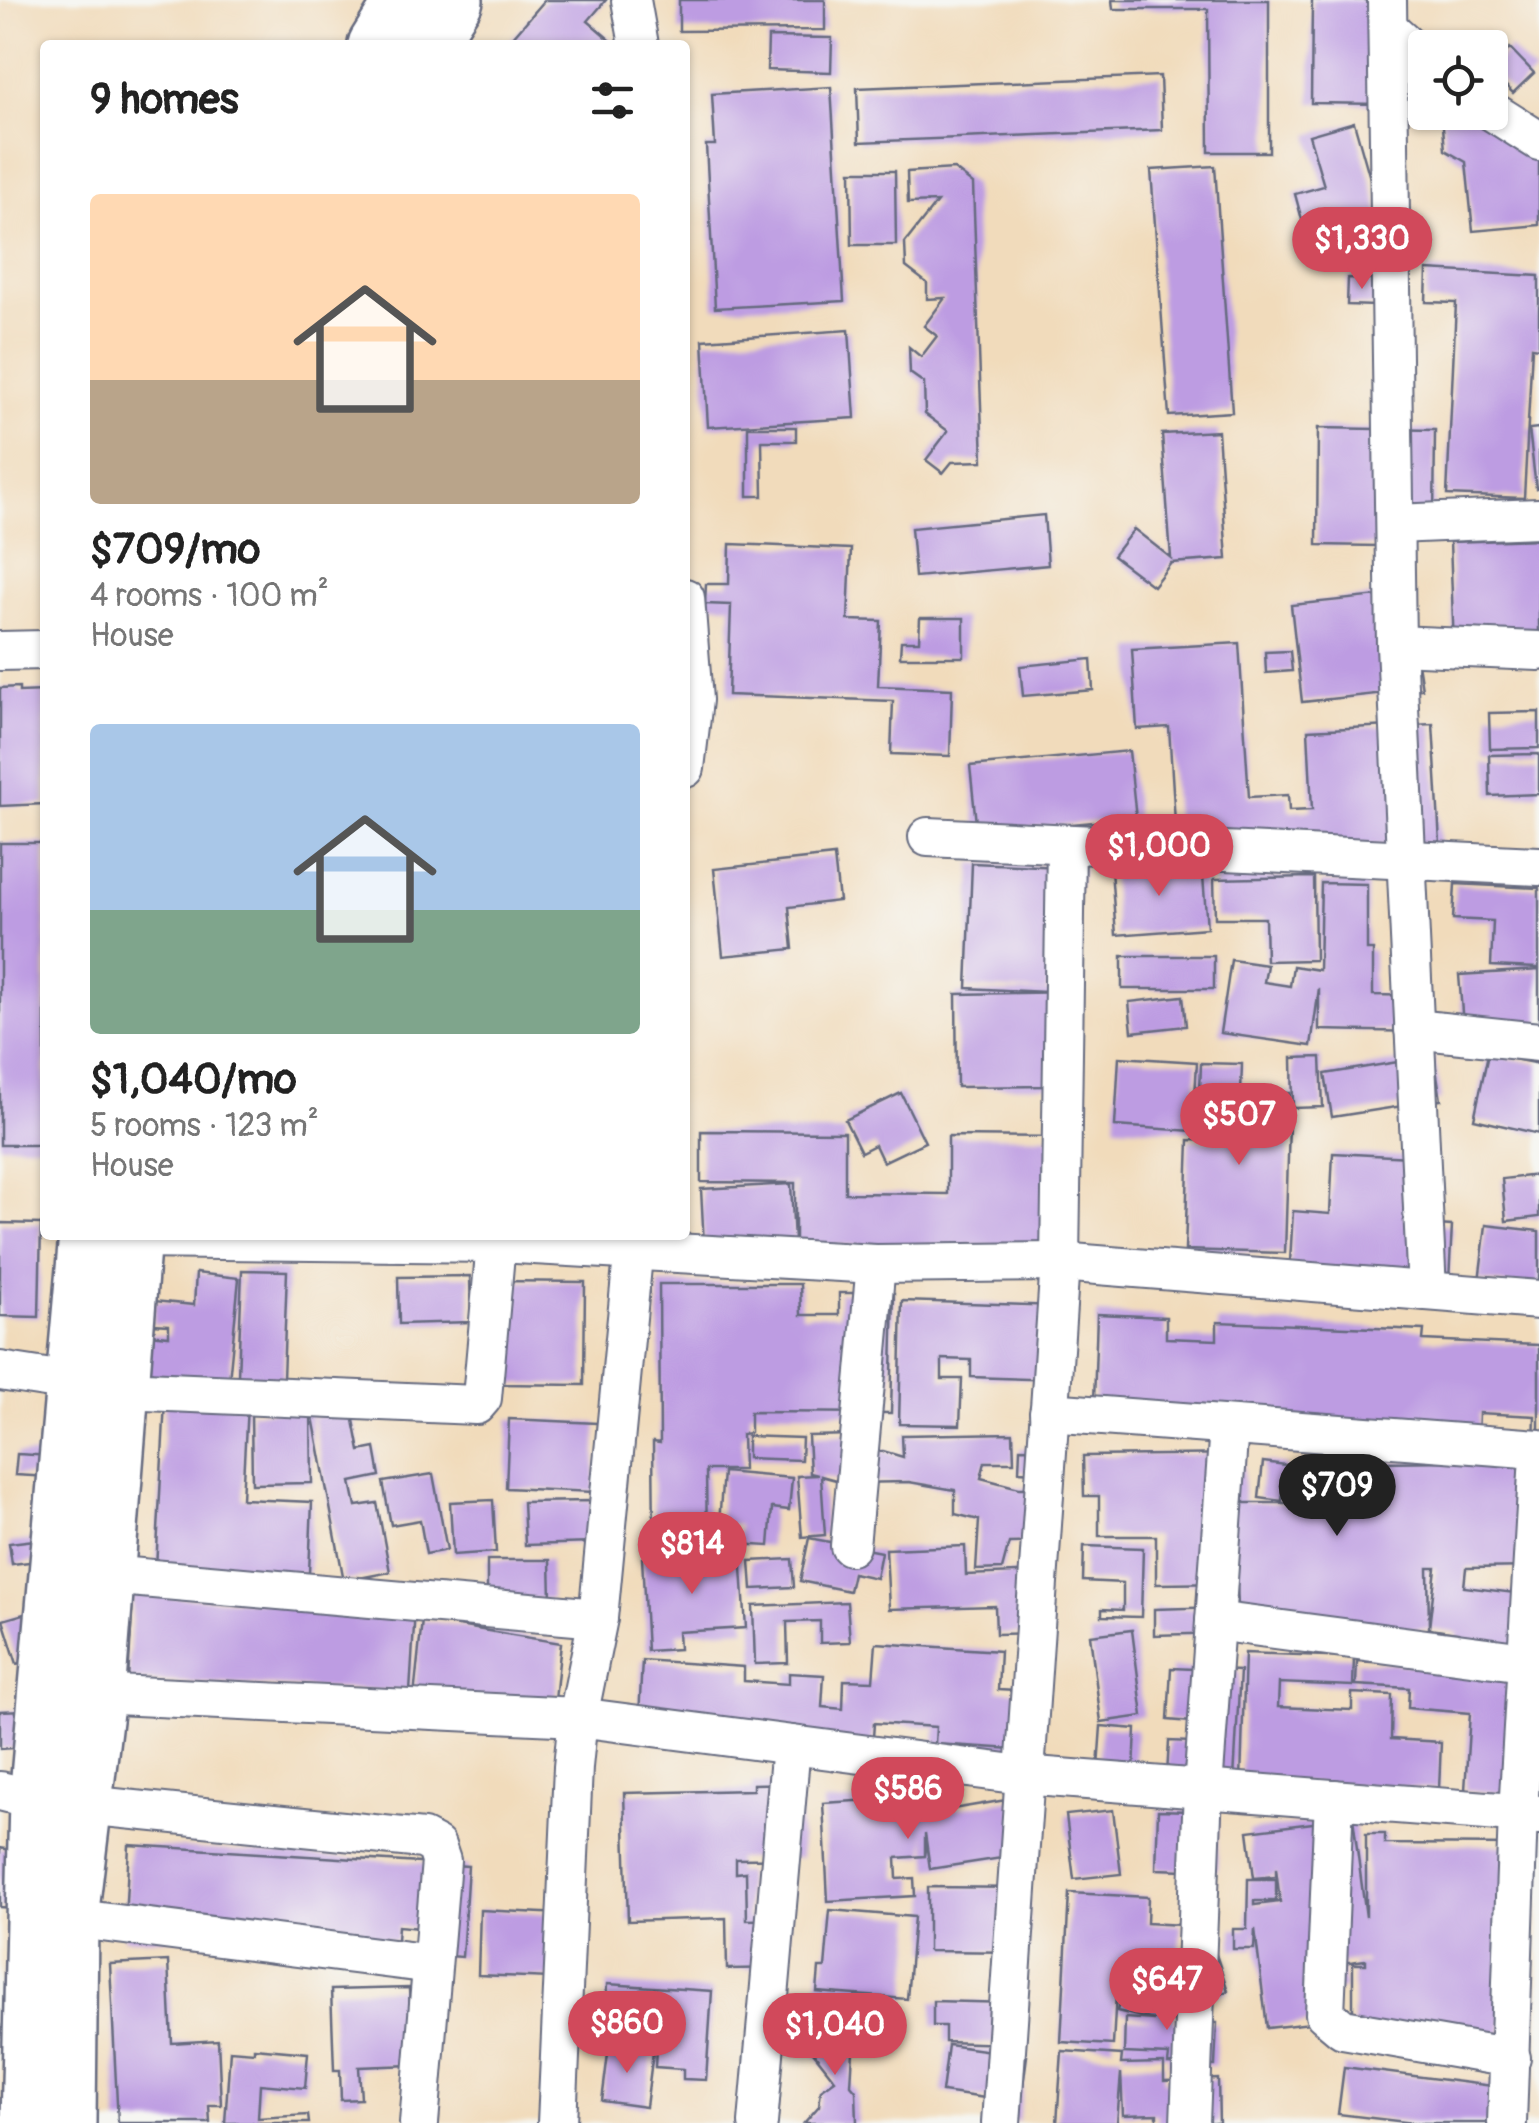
<!DOCTYPE html>
<html lang="en">
<head>
<meta charset="utf-8">
<style>
  body { margin:0; font-family:Pangolin,sans-serif; background:#f6f6f6; color:#222; height:100vh; display:flex; flex-direction:column; font-size:38px; white-space:nowrap }
  * { box-sizing:border-box; margin:0 }
  p { font-size:32px; color:#767676 }
  .icon { flex:none; width:55px; height:55px; fill:none; stroke:currentColor; stroke-width:2; stroke-linecap:round; stroke-linejoin:round }
  .map { position:relative; flex:1; overflow:hidden }
  .details { position:absolute; left:40px; top:40px; width:650px; height:1200px; display:flex; flex-direction:column; background:#fff; border-radius:10px; box-shadow:0 2px 8px #0004 }
  .details>* { flex:none }
  .controls { position:absolute; left:1408px; top:30px; display:grid; gap:20px }
  .controls a { display:grid; place-items:center; width:100px; height:100px; border-radius:10px; background:#fff; box-shadow:0 2px 8px #0004; font-size:50px }
  .price { position:absolute; translate:-50% -85px; padding:0 22px; border-radius:35px; background:#d1495b; color:#fff; font-size:32px; line-height:65px; filter:drop-shadow(0 2px 5px #0008) }
  .price::after { content:''; position:absolute; left:50%; top:60px; width:30px; height:22px; margin-left:-15px; background:inherit; clip-path:polygon(0 0,100% 0,50% 100%) }
  .price.on { background:#222; color:#fff }
  ul { padding:0; list-style:none }
  li { display:grid; align-content:center; gap:20px; height:530px; padding:0 50px }
  li span { display:grid; place-items:center; height:310px; border-radius:10px; color:#555 }
  li>.icon { margin-inline-start:auto }
  span .icon { width:180px; height:180px; fill:#fffc; stroke-width:1 }
  li b { font-size:42px }
  h2 { display:flex; justify-content:space-between; align-items:center; height:120px; padding:0 50px; font-size:42px }
  .map>svg:first-child { display:block }
  .building { fill:#bd9ce2; fill-rule:evenodd }
  .lines { fill:none; stroke-linecap:round; stroke-linejoin:round }
  .street-casing { stroke:#666b7f; stroke-width:42 }
  .primary-casing { stroke:#666b7f; stroke-width:60 }
  .street { stroke:#fff; stroke-width:38 }
  .primary { stroke:#fff; stroke-width:55 }
</style>
</head>
<body>
<div class="map">
<svg width="1539" height="2123" viewBox="0 0 1539 2123">
  <rect width="100%" height="100%" fill="#f6f6f2"/>
  <filter id="ink" filterUnits="userSpaceOnUse"><feTurbulence type="fractalNoise" baseFrequency=".01" numOctaves="2"/><feDisplacementMap in="SourceGraphic" scale="20" xChannelSelector="R" yChannelSelector="G"/><feConvolveMatrix kernelMatrix="1 2 1 2 8 2 1 2 1" color-interpolation-filters="sRGB"/></filter>
  <filter id="wash" filterUnits="userSpaceOnUse"><feTurbulence type="fractalNoise" baseFrequency=".0048" numOctaves="4" result="noise"/><feDisplacementMap in="SourceGraphic" scale="40" xChannelSelector="R" yChannelSelector="G"/><feGaussianBlur stdDeviation="2.25" result="paint"/><feColorMatrix in="noise" values="0 0 0 0 0 0 0 0 0 0 0 0 0 0 0 0 0 1.4 0 .05"/><feComposite in="paint" operator="in"/></filter>
  <g filter="url(#wash)">
    <rect width="100%" height="100%" fill="#f1dbbb"/>
    <g id="blocks">
      <g class="building">
        <polygon points="545,0 606,0 588,21 616,45 506,45"/>
        <polygon points="679,0 825,0 825,30 679,31"/>
        <polygon points="1112,0 1269,0 1269,152 1209,152 1208,9 1113,9"/>
        <polygon points="1312,0 1383,0 1383,104 1311,103"/>
        <polygon points="768,37 832,38 831,72 767,70"/>
        <polygon points="1510,48 1534,73 1513,93 1490,70"/>
        <polygon points="1160,76 1162,130 859,142 857,88"/>
        <polygon points="831,87 844,301 715,308 706,145 715,145 712,94"/>
        <polygon points="1474,112 1539,152 1539,225 1473,231 1466,162 1445,150 1442,115"/>
        <polygon points="1354,122 1390,249 1341,263 1328,220 1304,227 1295,194 1324,186 1309,135"/>
        <polygon points="1215,166 1232,412 1169,416 1151,170"/>
        <polygon points="954,169 973,184 983,461 952,462 943,473 926,460 948,431 925,414 924,383 910,373 909,347 921,357 937,336 924,326 945,298 927,299 927,283 906,267 905,243 937,202 908,203 907,172"/>
        <polygon points="851,171 895,171 896,245 852,245"/>
        <polygon points="1427,270 1539,276 1539,348 1532,347 1524,498 1447,495 1456,303 1426,302"/>
        <polygon points="1348,278 1377,280 1376,306 1347,305"/>
        <polygon points="849,330 855,418 708,427 703,340"/>
        <polygon points="748,427 796,427 796,441 762,441 763,496 748,496"/>
        <polygon points="1318,428 1435,430 1434,520 1380,546 1317,545"/>
        <polygon points="1539,428 1539,487 1536,488 1529,429"/>
        <polygon points="1218,431 1227,559 1171,563 1153,586 1113,556 1134,529 1171,558 1162,434"/>
        <polygon points="1044,515 1048,565 915,577 911,528"/>
        <polygon points="1539,539 1539,645 1454,648 1450,542"/>
        <polygon points="730,544 851,549 848,620 881,621 878,686 952,689 950,756 891,754 893,701 728,695 731,605 705,604 706,584 729,584"/>
        <polygon points="1407,593 1422,689 1302,702 1291,605"/>
        <polygon points="920,618 964,618 964,657 900,657 901,641 919,641"/>
        <polygon points="1239,643 1249,797 1288,795 1289,811 1312,810 1308,730 1433,724 1440,843 1177,854 1169,727 1137,729 1132,649"/>
        <polygon points="1290,651 1292,671 1266,673 1265,652"/>
        <polygon points="1091,659 1093,690 1023,696 1020,666"/>
        <polygon points="19,687 19,692 45,691 45,804 0,806 0,688"/>
        <polygon points="1539,712 1539,748 1490,749 1489,713"/>
        <polygon points="1129,751 1136,818 977,833 970,766"/>
        <polygon points="1539,754 1539,794 1490,796 1489,755"/>
        <rect x="0" y="843" width="45" height="302"/>
        <polygon points="834,856 839,901 789,907 793,949 723,956 714,869"/>
        <polygon points="972,863 1084,868 1046,992 967,988"/>
        <polygon points="1202,863 1207,928 1116,935 1111,870"/>
        <polygon points="1314,877 1315,960 1266,961 1265,918 1215,918 1214,879"/>
        <polygon points="1321,883 1367,884 1367,950 1373,950 1373,995 1421,996 1421,1032 1319,1030 1319,988 1311,1046 1220,1033 1231,960 1267,965 1264,982 1290,986 1293,966 1319,970"/>
        <polygon points="1455,884 1539,888 1539,968 1491,966 1493,921 1453,919"/>
        <rect x="1122" y="956" width="92" height="33"/>
        <polygon points="1539,970 1539,1031 1464,1037 1459,975"/>
        <polygon points="1075,992 1050,1086 957,1087 956,994"/>
        <polygon points="1183,996 1186,1026 1132,1032 1129,1002"/>
        <polygon points="1488,1054 1539,1064 1539,1134 1474,1119"/>
        <polygon points="1434,1056 1441,1100 1332,1117 1325,1074"/>
        <polygon points="1119,1057 1197,1062 1193,1131 1115,1126"/>
        <polygon points="1321,1057 1323,1107 1293,1108 1292,1058"/>
        <polygon points="1201,1063 1242,1064 1241,1092 1290,1093 1285,1253 1185,1250 1189,1140 1231,1142 1232,1122 1199,1121"/>
        <polygon points="901,1093 925,1142 883,1162 875,1145 861,1152 845,1120"/>
        <polygon points="701,1131 845,1132 845,1193 948,1194 948,1136 1075,1137 1074,1247 795,1245 795,1183 701,1182"/>
        <polygon points="1333,1153 1410,1157 1406,1223 1452,1226 1449,1280 1289,1279 1293,1211 1330,1214"/>
        <polygon points="1539,1175 1539,1217 1506,1221 1502,1179"/>
        <polygon points="791,1184 794,1241 704,1246 701,1189"/>
        <polygon points="0,1223 41,1224 39,1317 0,1316"/>
        <polygon points="1486,1225 1539,1231 1539,1289 1479,1281"/>
        <polygon points="242,1270 287,1271 283,1379 238,1377"/>
        <polygon points="196,1273 239,1278 229,1381 144,1383 149,1334 169,1336 169,1325 153,1324 155,1301 194,1305"/>
        <polygon points="470,1276 471,1322 399,1324 398,1277"/>
        <polygon points="498,1281 585,1282 584,1385 497,1384"/>
        <polygon points="659,1284 800,1284 801,1315 839,1315 839,1293 894,1293 891,1413 750,1412 750,1433 742,1434 743,1470 706,1470 707,1542 654,1542 653,1442 660,1443"/>
        <polygon points="902,1301 1060,1306 1058,1380 971,1377 971,1360 942,1359 942,1379 962,1379 960,1425 899,1424"/>
        <polygon points="1097,1314 1166,1317 1166,1338 1217,1340 1217,1322 1424,1330 1423,1340 1539,1345 1539,1443 1534,1442 1535,1416 1479,1413 1478,1439 1094,1402"/>
        <polygon points="165,1401 247,1405 242,1499 312,1502 309,1573 156,1568"/>
        <polygon points="352,1410 360,1451 375,1448 380,1476 351,1482 356,1506 377,1503 390,1572 344,1581 313,1417"/>
        <polygon points="311,1411 312,1483 252,1484 251,1412"/>
        <polygon points="509,1419 597,1423 594,1492 506,1488"/>
        <polygon points="1013,1433 1014,1462 985,1462 981,1478 1019,1488 1038,1488 1047,1542 1009,1543 1002,1569 976,1570 979,1520 955,1514 955,1490 909,1482 847,1483 821,1476 825,1535 802,1537 797,1476 818,1475 810,1473 808,1436 853,1435 853,1452 883,1451 903,1457 902,1435"/>
        <polygon points="747,1436 802,1438 801,1460 747,1458"/>
        <polygon points="1020,1448 1052,1449 1051,1473 1019,1471"/>
        <polygon points="17,1454 52,1456 51,1477 15,1475"/>
        <path d="M 1243,1454 L 1244,1503 L 1299,1503 L 1298,1463 L 1539,1460 L 1539,1567 L 1466,1568 L 1464,1587 L 1532,1595 L 1526,1648 L 1457,1640 L 1458,1633 L 1429,1629 L 1239,1631 L 1237,1583 L 1156,1584 L 1156,1536 L 1099,1536 L 1099,1496 L 1084,1496 L 1083,1456 ZM 1428,1568 L 1436,1568 L 1429,1628 Z"/>
        <polygon points="1263,1462 1286,1465 1282,1501 1259,1498"/>
        <polygon points="723,1472 792,1478 789,1510 772,1508 769,1546 737,1544 739,1525 719,1523"/>
        <polygon points="433,1474 447,1550 426,1554 420,1520 391,1525 383,1482"/>
        <polygon points="493,1500 496,1552 453,1555 450,1502"/>
        <polygon points="591,1501 593,1543 525,1545 523,1502"/>
        <polygon points="809,1538 881,1552 876,1578 853,1573 849,1591 800,1581"/>
        <polygon points="35,1540 38,1561 12,1564 9,1543"/>
        <polygon points="965,1546 966,1575 1043,1572 1045,1633 996,1634 995,1606 889,1609 886,1549"/>
        <polygon points="1084,1546 1143,1548 1141,1617 1102,1616 1102,1609 1123,1610 1123,1583 1083,1581"/>
        <polygon points="741,1553 746,1628 678,1632 679,1649 647,1651 642,1558"/>
        <polygon points="792,1559 794,1587 752,1589 750,1561"/>
        <polygon points="487,1560 550,1560 551,1599 487,1599"/>
        <polygon points="133,1595 415,1609 410,1692 128,1680"/>
        <polygon points="847,1602 850,1642 820,1643 820,1621 787,1622 788,1663 755,1664 753,1606"/>
        <polygon points="1222,1607 1223,1633 1154,1635 1154,1609"/>
        <polygon points="34,1611 47,1655 17,1664 3,1620"/>
        <polygon points="422,1620 561,1643 554,1709 414,1696"/>
        <polygon points="1132,1630 1143,1716 1101,1722 1090,1635"/>
        <polygon points="876,1643 1000,1651 998,1690 1016,1691 1029,1750 935,1744 936,1727 874,1723 872,1752 638,1736 642,1660 744,1667 744,1681 789,1684 789,1673 824,1675 822,1707 843,1709 844,1680 873,1681"/>
        <polygon points="1245,1653 1354,1657 1353,1686 1279,1683 1278,1707 1352,1710 1352,1693 1392,1695 1391,1739 1441,1742 1439,1789 1241,1781"/>
        <polygon points="1357,1661 1539,1674 1533,1795 1465,1790 1470,1713 1408,1708 1409,1688 1356,1685"/>
        <polygon points="1171,1668 1240,1671 1234,1779 1167,1775 1169,1741 1191,1742 1192,1722 1168,1720"/>
        <polygon points="24,1710 26,1747 0,1749 0,1711"/>
        <polygon points="1101,1726 1136,1729 1134,1771 1098,1768"/>
        <polygon points="799,1783 801,1858 736,1859 736,1873 746,1872 747,1920 789,1919 790,1968 727,1969 726,1918 628,1921 624,1793 753,1790 753,1784"/>
        <polygon points="922,1797 923,1814 1012,1799 1021,1855 930,1869 925,1833 925,1856 896,1858 897,1879 914,1878 915,1896 828,1901 823,1803"/>
        <polygon points="1113,1810 1121,1874 1074,1879 1066,1815"/>
        <polygon points="1158,1810 1219,1812 1217,1871 1156,1869"/>
        <polygon points="1353,1818 1366,1917 1366,1834 1385,1834 1385,1844 1520,1845 1501,2034 1353,2033 1353,1964 1366,1964 1366,1960 1341,1963 1345,1989 1307,1994 1311,2023 1267,2028 1255,1929 1254,1949 1233,1949 1233,1929 1247,1929 1248,1879 1276,1879 1276,1901 1254,1901 1254,1905 1280,1902 1276,1868 1276,1876 1254,1878 1248,1831"/>
        <polygon points="129,1845 468,1866 462,1957 419,1954 420,1928 398,1926 397,1940 332,1936 124,1939"/>
        <polygon points="0,1848 18,1851 11,1908 0,1907"/>
        <polygon points="928,1887 1029,1888 1029,1952 928,1951"/>
        <polygon points="1069,1893 1148,1897 1147,1923 1181,1925 1178,1978 1117,1975 1113,2045 1061,2042"/>
        <polygon points="480,1910 562,1914 551,1978 478,1975"/>
        <polygon points="830,1910 914,1917 907,1999 817,1992 819,1968 825,1968"/>
        <polygon points="1212,1942 1228,1991 1189,2004"/>
        <polygon points="168,1961 172,2043 218,2040 221,2105 209,2105 210,2123 118,2123 110,1964"/>
        <polygon points="607,1984 712,1991 706,2080 683,2079 683,2069 655,2067 656,2047 604,2044"/>
        <polygon points="409,1988 412,2065 359,2067 361,2099 341,2100 340,2070 334,2070 331,1990"/>
        <polygon points="1122,1992 1177,2005 1173,2021 1217,2023 1215,2066 1168,2064 1169,2055 1124,2053 1125,2018 1154,2020 1117,2011"/>
        <polygon points="933,2001 1010,2003 1009,2044 945,2042 945,2026 933,2026"/>
        <polygon points="811,2031 854,2034 851,2085 856,2091 857,2123 804,2123 819,2106 821,2090 835,2080 810,2048"/>
        <polygon points="948,2045 1027,2056 1018,2123 985,2098 942,2092"/>
        <polygon points="609,2046 653,2052 646,2107 602,2101"/>
        <polygon points="254,2048 308,2053 305,2088 260,2084 258,2118 308,2115 309,2123 225,2123 230,2050 254,2052"/>
        <polygon points="1062,2051 1122,2055 1121,2064 1164,2063 1164,2081 1218,2079 1219,2123 1157,2123 1157,2114 1123,2115 1121,2073 1117,2123 1057,2123"/>
        <polygon points="1344,2067 1524,2090 1520,2123 1414,2123 1338,2114"/>
      </g>
    </g>
  </g>
  <g filter="url(#ink)">
    <use href="#blocks" fill-opacity="0" stroke="#666b7f" stroke-width="2.5"/>
    <g class="lines">
      <g class="street-casing">
        <g id="street">
          <polyline points="631,0 639,45"/>
          <polyline points="1387,0 1396,645 1427,1291"/>
          <polyline points="1388,28 1425,61"/>
          <polyline points="1490,110 1539,141"/>
          <polyline points="1395,524 1539,518"/>
          <polyline points="685,598 693,700 685,768"/>
          <polyline points="1396,645 1539,651"/>
          <polyline points="0,651 45,650"/>
          <polyline points="928,837 1539,866"/>
          <polyline points="1414,1029 1539,1042"/>
          <polyline points="132,1239 496,1243 876,1264 1060,1262 1539,1300"/>
          <polyline points="0,1371 122,1390 476,1405 482,1398 496,1243"/>
          <polyline points="1049,1412 1539,1449"/>
          <polyline points="850,1546 876,1264"/>
          <polyline points="107,1575 598,1618"/>
          <polyline points="1215,1621 1539,1664"/>
          <polyline points="73,1693 578,1717 1022,1775 1539,1815"/>
          <polyline points="0,1791 37,1800"/>
          <polyline points="1334,1799 1325,2014 1343,2029 1511,2058"/>
          <polyline points="85,1805 423,1839 436,1846 441,1861 419,2123"/>
          <polyline points="70,1918 432,1964"/>
          <polyline points="557,2123 573,1767 578,1717 598,1618 635,1235"/>
          <polyline points="758,2123 791,1745"/>
          <polyline points="1001,2123 1060,1262 1066,844"/>
          <polyline points="1190,2123 1203,1789 1229,1426"/>
          <polyline points="1507,2123 1518,1813 1539,1456"/>
        </g>
      </g>
      <g class="primary-casing">
        <g id="primary">
          <polyline points="376,45 404,0"/>
          <polyline points="426,45 455,0"/>
          <polyline points="29,2123 37,1800 87,1235"/>
          <polyline points="68,2123 70,1918 97,1695 133,1235"/>
        </g>
      </g>
      <use href="#street" class="street"/>
      <use href="#primary" class="primary"/>
    </g>
  </g>
</svg>
<div class="controls">
<a><svg class="icon" aria-label="locate" viewBox="0 0 24 24"><circle cx="12" cy="12" r="6"/><path d="M12 2v4M12 18v4M2 12h4M18 12h4"/></svg></a>
</div>
<b class="price" style="left:1362px;top:292px">$1,330</b>
<b class="price" style="left:1159px;top:899px">$1,000</b>
<b class="price" style="left:1239px;top:1168px">$507</b>
<b class="price on" style="left:1337px;top:1539px">$709</b>
<b class="price" style="left:692px;top:1597px">$814</b>
<b class="price" style="left:908px;top:1842px">$586</b>
<b class="price" style="left:1167px;top:2033px">$647</b>
<b class="price" style="left:627px;top:2076px">$860</b>
<b class="price" style="left:835px;top:2078px">$1,040</b>
<section class="details">
<h2>9 homes<svg class="icon" aria-label="filters" viewBox="0 0 24 24"><path d="M4 7h16M4 17h16"/><circle cx="9" cy="7" r="2"/><circle cx="15" cy="17" r="2"/></svg></h2>
<ul>
<li><span style="background:linear-gradient(#ffd9b3 60%,#b9a48a 0)"><svg class="icon" aria-label="home" viewBox="0 0 24 24"><path d="M3 11l9-7 9 7M6 9v11h12V9"/></svg></span><div><b>$709/mo</b><p>4 rooms · 100 m²</p><p>House</p></div></li>
<li><span style="background:linear-gradient(#a9c7e8 60%,#7fa58c 0)"><svg class="icon" aria-label="home" viewBox="0 0 24 24"><path d="M3 11l9-7 9 7M6 9v11h12V9"/></svg></span><div><b>$1,040/mo</b><p>5 rooms · 123 m²</p><p>House</p></div></li>
</ul>
</section>
</div>
</body>
</html>
